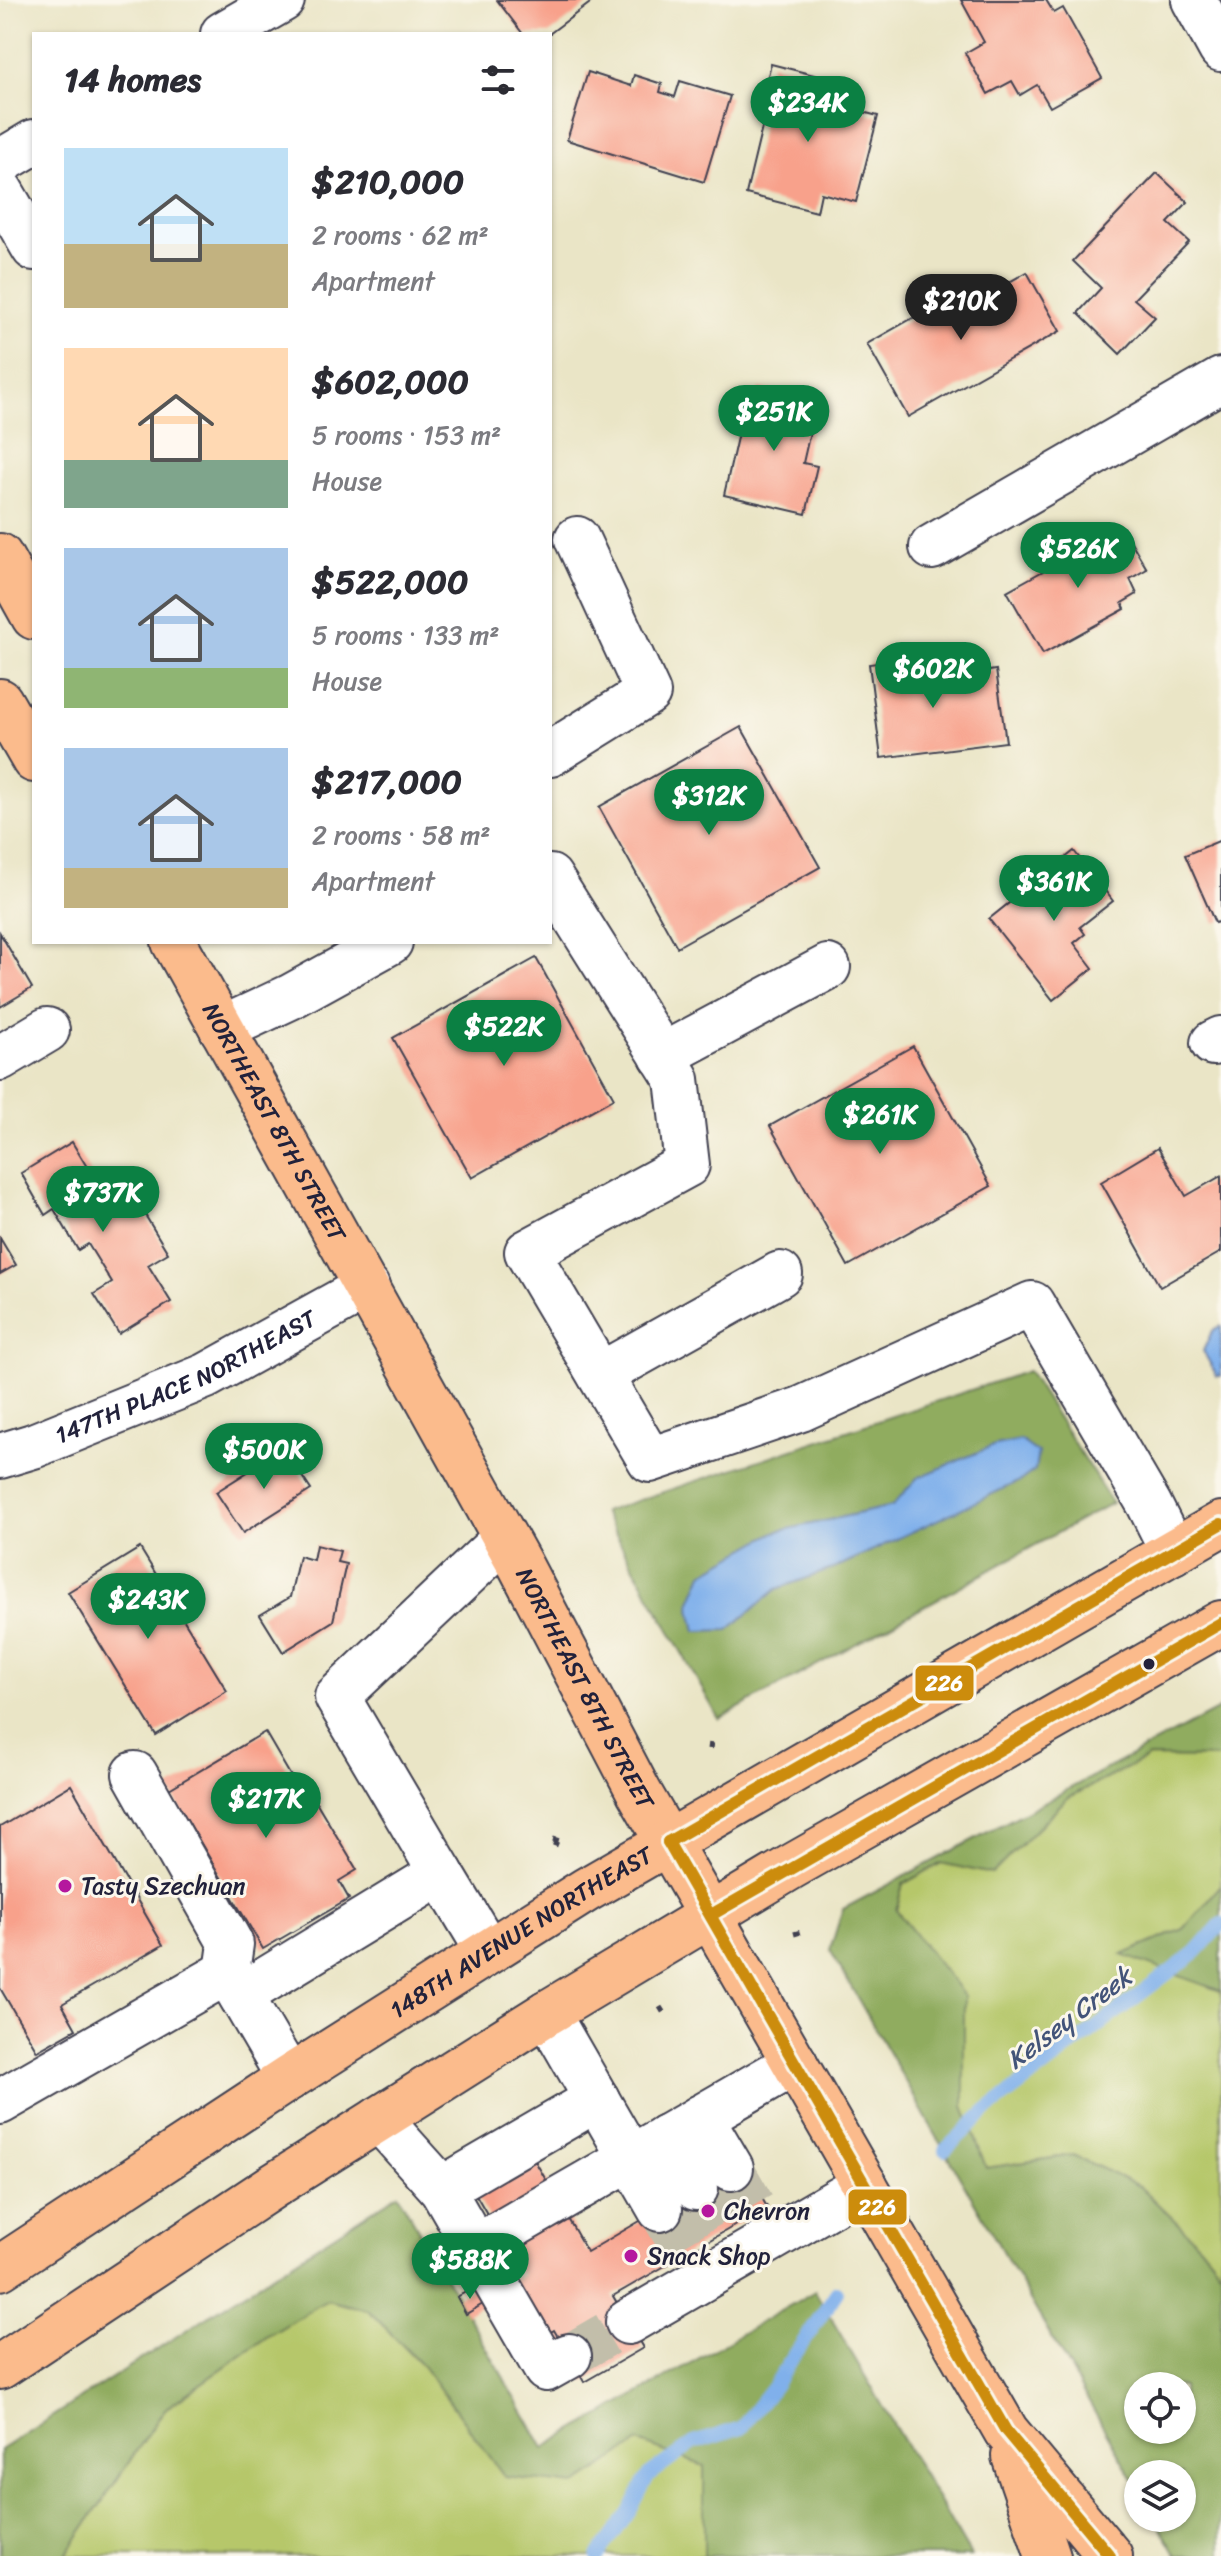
<!DOCTYPE html>
<html lang="en">
<head>
<meta charset="utf-8">
<style>
  body { margin:0; font-family:Sriracha,sans-serif; background:#f2f2f3; color:#2b2b33; height:100vh; display:flex; flex-direction:column; font-size:30px; white-space:nowrap }
  * { box-sizing:border-box; margin:0 }
  p { font-size:26px; color:#7c7c81 }
  .icon { flex:none; width:44px; height:44px; fill:none; stroke:currentColor; stroke-width:2; stroke-linecap:round; stroke-linejoin:round }
  .map { position:relative; flex:1; overflow:hidden }
  .sheet { position:absolute; left:32px; top:32px; width:520px; height:912px; display:flex; flex-direction:column; background:#fff; border-radius:0px; box-shadow:0 2px 6px #0004 }
  .sheet>* { flex:none }
  .controls { position:absolute; left:1124px; top:2372px; display:grid; gap:16px }
  .controls a { display:grid; place-items:center; width:72px; height:72px; border-radius:50%; background:#fff; box-shadow:0 2px 6px #0004; font-size:40px }
  .price { position:absolute; translate:-50% -68px; padding:0 18px; border-radius:28px; background:#0b8043; color:#fff; font-size:26px; line-height:52px; filter:drop-shadow(0 2px 4px #0008) }
  .price::after { content:''; position:absolute; left:50%; top:48px; width:24px; height:18px; margin-left:-12px; background:inherit; clip-path:polygon(0 0,100% 0,50% 100%) }
  .price.selected { background:#222; color:#fff }
  ul { padding:0; list-style:none }
  li { display:flex; align-items:center; gap:24px; height:200px; padding:0 32px }
  li span { display:grid; place-items:center; flex:none; width:224px; height:160px; border-radius:0px; color:#555 }
  li>.icon { margin-inline-start:auto }
  span .icon { width:96px; height:96px; fill:#fffc; stroke-width:1 }
  li b { font-size:34px }
  h2 { display:flex; justify-content:space-between; align-items:center; height:96px; padding:0 32px; font-size:34px }
  .map>svg:first-child { display:block }
  .green { fill:#b6c76a; stroke:#6c7452; stroke-width:2 }
  .forest { fill:#90ac5e; stroke:#59674c; stroke-width:2; fill-rule:evenodd }
  .water { fill:#80b0eb; stroke:#516993; stroke-width:2 }
  .lines { fill:none; stroke-linecap:round; stroke-linejoin:round }
  .stream { stroke:#80b0eb; stroke-width:14 }
  .building { fill:#f8a18b }
  .minor-tunnel { stroke:#c2beaa; stroke-width:44; stroke-dasharray:44 22; stroke-linecap:butt }
  .minor-casing { stroke:#403f50; stroke-width:48 }
  .major-casing { stroke:#403f50; stroke-width:48 }
  .path { stroke:#403f50; stroke-width:5; stroke-dasharray:6 6; stroke-linecap:butt }
  .minor { stroke:#fff; stroke-width:44 }
  .major { stroke:#fbbb8c; stroke-width:44 }
  .bus-1-casing { stroke:#fbf7ec; stroke-width:18 }
  .bus-1 { stroke:#cc8c0c; stroke-width:12 }
  .bus-dot { fill:#22223b; stroke:#fbf7ec; stroke-width:3 }
  .poi-dot { fill:#b5179e; stroke:#fbf7ec; stroke-width:3 }
  .labels { text-anchor:middle; dominant-baseline:central; stroke-width:6; stroke-linejoin:round; paint-order:stroke }
  .street-label { font-size:24px; fill:#22223b; stroke:#fbf7ec }
  .poi-label { font-size:24px; fill:#22223b; stroke:#fbf7ec; text-anchor:start }
  .water-label { font-size:26px; font-style:italic; fill:#435479; stroke:#fbf7ec }
  .line-badge { stroke:#fbf7ec; stroke-width:3 }
  .badge-label { font-size:22px; text-anchor:middle; font-weight:bold; fill:#fff }
</style>
</head>
<body>
<div class="map">
<svg width="1221" height="2556" viewBox="0 0 1221 2556">
  <rect width="100%" height="100%" fill="#fbf7ec"/>
  <filter id="ink" filterUnits="userSpaceOnUse"><feTurbulence type="fractalNoise" baseFrequency=".0125" numOctaves="2"/><feDisplacementMap in="SourceGraphic" scale="16" xChannelSelector="R" yChannelSelector="G"/><feConvolveMatrix kernelMatrix="1 2 1 2 8 2 1 2 1" color-interpolation-filters="sRGB"/></filter>
  <filter id="wash" filterUnits="userSpaceOnUse"><feTurbulence type="fractalNoise" baseFrequency=".006" numOctaves="4" result="noise"/><feDisplacementMap in="SourceGraphic" scale="32" xChannelSelector="R" yChannelSelector="G"/><feGaussianBlur stdDeviation="1.8" result="paint"/><feColorMatrix in="noise" values="0 0 0 0 0 0 0 0 0 0 0 0 0 0 0 0 0 1.4 0 .05"/><feComposite in="paint" operator="in"/></filter>
  <g filter="url(#wash)">
    <rect width="100%" height="100%" fill="#eae5c6"/>
    <g class="green">
      <polygon points="1149,1757 1221,1758 1221,1885 1184,1929 1124,1955 1221,1991 1221,2271 1200,2245 1139,2186 1073,2155 986,2168 964,2106 964,1996 896,1910 903,1884 941,1863 992,1874 1067,1798"/>
      <polygon points="327,2300 368,2310 423,2366 575,2484 639,2442 705,2466 704,2556 65,2556 165,2409 268,2336"/>
    </g>
    <g class="forest">
      <polygon points="1028,1371 1112,1503 719,1719 603,1512"/>
      <path d="M 1221,1708 L 1221,1758 L 1149,1757 L 1067,1798 L 992,1874 L 941,1863 L 903,1884 L 896,1910 L 964,1996 L 964,2106 L 986,2168 L 1073,2155 L 1139,2186 L 1200,2245 L 1221,2271 L 1221,2556 L 1177,2556 L 1155,2518 L 1182,2518 L 1182,2474 L 1138,2474 L 1138,2488 L 830,1950 L 843,1909 ZM 1182,2386 L 1182,2430 L 1138,2430 L 1138,2386 Z"/>
      <polygon points="1221,1885 1221,1991 1122,1955 1184,1929"/>
      <polygon points="398,2194 544,2448 815,2291 971,2556 704,2556 704,2466 639,2442 575,2485 505,2477 423,2366 368,2310 327,2300 268,2336 165,2409 65,2556 0,2556 0,2450"/>
    </g>
    <g class="water">
      <polygon points="1221,1326 1221,1376 1217,1376 1203,1351 1212,1331"/>
      <polygon points="1020,1440 1038,1453 1035,1470 1020,1481 835,1568 777,1589 728,1630 696,1631 690,1604 703,1573 775,1532 892,1506 917,1478 995,1445"/>
    </g>
    <g class="lines">
      <g class="stream">
        <polyline points="945,2150 986,2111 1196,1952 1221,1924"/>
        <polyline points="598,2556 630,2511 648,2476 694,2443 741,2428 773,2387 837,2292"/>
      </g>
    </g>
    <g id="blocks">
      <g class="building">
        <polygon points="497,0 594,0 549,34 523,34"/>
        <polygon points="961,0 1046,0 1054,13 1063,8 1102,78 1050,107 1037,85 1020,95 1012,81 988,94 965,53 984,42"/>
        <polygon points="771,64 822,77 816,100 878,116 856,202 821,193 817,212 746,194 765,115 758,114"/>
        <polygon points="588,72 631,86 634,75 662,84 660,92 675,97 680,81 730,96 704,182 567,140"/>
        <polygon points="1157,173 1188,202 1168,223 1189,242 1134,299 1155,317 1120,354 1078,313 1101,288 1073,261"/>
        <polygon points="1027,272 1060,331 908,417 867,344 966,288 974,302"/>
        <polygon points="759,388 817,401 803,463 817,466 806,514 724,495 743,411 753,414"/>
        <polygon points="1123,528 1147,569 1130,579 1137,594 1122,603 1125,609 1043,654 1007,591 1043,571 1040,566 1070,549 1074,555"/>
        <polygon points="924,657 927,692 964,687 962,675 996,670 1006,742 881,758 869,664"/>
        <polygon points="741,727 820,867 677,947 599,807"/>
        <polygon points="1221,840 1221,921 1215,923 1185,855"/>
        <polygon points="1074,851 1113,901 1080,927 1085,934 1074,943 1093,968 1053,1000 989,919"/>
        <polygon points="0,933 32,988 0,1007"/>
        <polygon points="536,958 614,1098 472,1178 393,1038"/>
        <polygon points="913,1046 991,1186 848,1266 770,1126"/>
        <polygon points="72,1142 96,1182 106,1175 129,1212 139,1205 168,1253 148,1265 171,1302 119,1334 94,1294 112,1283 88,1244 78,1250 54,1209 45,1215 21,1173"/>
        <polygon points="1158,1148 1186,1196 1221,1176 1221,1252 1160,1287 1101,1182"/>
        <polygon points="0,1238 16,1265 0,1274"/>
        <polygon points="284,1449 311,1490 243,1533 216,1492"/>
        <polygon points="316,1545 340,1551 337,1562 346,1564 333,1621 283,1652 260,1615 290,1597 299,1556 313,1560"/>
        <polygon points="140,1548 227,1691 156,1735 68,1592"/>
        <polygon points="265,1732 296,1785 303,1780 357,1870 339,1881 349,1899 263,1949 169,1789"/>
        <polygon points="71,1785 163,1945 62,2004 76,2029 37,2051 0,1988 0,1827"/>
        <polygon points="530,2152 587,2252 741,2162 767,2207 613,2296 643,2348 584,2382 554,2330 537,2340 505,2284 522,2275 471,2186"/>
        <polygon points="473,2288 483,2304 466,2314 457,2297"/>
      </g>
    </g>
  </g>
  <g filter="url(#ink)">
    <use href="#blocks" fill-opacity="0" stroke="#403f50" stroke-width="2"/>
    <g class="lines">
      <g class="minor-tunnel">
        <polyline points="731,2168 757,2213"/>
        <polyline points="696,2188 722,2234"/>
        <polyline points="660,2209 686,2254"/>
        <polyline points="569,2356 628,2322"/>
      </g>
      <g class="minor-casing">
        <g id="minor">
          <polyline points="1194,0 1221,49"/>
          <polyline points="223,34 282,0"/>
          <polyline points="0,162 34,142"/>
          <polyline points="0,190 34,248"/>
          <polyline points="932,547 1221,380"/>
          <polyline points="550,754 648,693 577,539"/>
          <polyline points="550,877 677,1079 687,1165 527,1252 650,1460 801,1409 1032,1304 1149,1504 1173,1552"/>
          <polyline points="222,1029 290,997 390,942"/>
          <polyline points="1213,1043 1221,1039"/>
          <polyline points="662,1056 828,967"/>
          <polyline points="0,1058 47,1030"/>
          <polyline points="600,1375 780,1274"/>
          <path id="s1" d="M 0,1456 L 33,1446 L 206,1376 L 367,1287"/>
          <polyline points="135,1774 231,1944 227,1972"/>
          <polyline points="441,1873 488,1951"/>
          <polyline points="241,1995 441,1873 337,1697 505,1538"/>
          <polyline points="547,2013 660,2209"/>
          <polyline points="0,2102 227,1972 289,2078"/>
          <polyline points="701,2117 731,2168"/>
          <polyline points="379,2119 442,2189 546,2369 569,2356"/>
          <polyline points="666,2137 696,2188"/>
          <polyline points="442,2189 597,2099"/>
          <polyline points="476,2247 795,2063"/>
          <polyline points="628,2322 865,2185"/>
        </g>
      </g>
      <g class="major-casing">
        <g id="major">
          <polyline points="0,556 34,617"/>
          <polyline points="0,701 34,760"/>
          <path id="s2" d="M 174,942 L 518,1561 L 639,1792 L 1006,2431 L 1110,2556"/>
          <path id="s3" d="M 0,2268 L 289,2078 L 586,1890 L 1221,1524"/>
          <polyline points="0,2367 273,2186 547,2013 791,1867 1221,1623"/>
          <polyline points="1014,2456 1048,2556"/>
        </g>
      </g>
      <g class="path">
        <polyline points="710,1749 711,1742"/>
        <polyline points="553,1839 560,1841"/>
        <polyline points="553,1843 558,1845"/>
        <polyline points="794,1934 801,1932"/>
        <polyline points="660,2007 665,2015"/>
      </g>
      <use href="#minor" class="minor"/>
      <use href="#major" class="major"/>
      <g class="bus-1-casing">
        <g id="bus-1">
          <polyline points="668,1842 1006,2431 1110,2556"/>
          <polyline points="668,1842 1221,1524"/>
          <polyline points="711,1915 1221,1623"/>
        </g>
      </g>
      <use href="#bus-1" class="bus-1"/>
    </g>
  </g>
  <circle class="bus-dot" cx="1149" cy="1664" r="7"/>
  <g class="poi-dot">
    <circle cx="65" cy="1886" r="8"/>
    <circle cx="708" cy="2211" r="8"/>
    <circle cx="631" cy="2256" r="8"/>
  </g>
  <g class="labels">
    <g class="street-label">
      <text stroke="none"><textPath href="#s2" startOffset="206">NORTHEAST 8TH STREET</textPath></text>
      <text stroke="none"><textPath href="#s1" startOffset="202">147TH PLACE NORTHEAST</textPath></text>
      <text stroke="none"><textPath href="#s2" startOffset="852">NORTHEAST 8TH STREET</textPath></text>
      <text stroke="none"><textPath href="#s3" startOffset="620">148TH AVENUE NORTHEAST</textPath></text>
    </g>
    <g class="poi-label">
      <text x="81" y="1886">Tasty Szechuan</text>
      <text x="724" y="2211">Chevron</text>
      <text x="647" y="2256">Snack Shop</text>
    </g>
    <g class="water-label">
      <text transform="translate(1069 2018) rotate(-37)">Kelsey Creek</text>
    </g>
  </g>
  <g class="line-badge">
    <rect x="914" y="1664" width="61" height="38" rx="8" fill="#cc8c0c"/>
    <rect x="847" y="2188" width="61" height="38" rx="8" fill="#cc8c0c"/>
  </g>
  <g class="badge-label">
    <text x="944" y="1691">226</text>
    <text x="877" y="2215">226</text>
  </g>
</svg>
<div class="controls">
<a><svg class="icon" aria-label="locate" viewBox="0 0 24 24"><circle cx="12" cy="12" r="6"/><path d="M12 2v4M12 18v4M2 12h4M18 12h4"/></svg></a>
<a><svg class="icon" aria-label="layers" viewBox="0 0 24 24"><path d="M12 4l9 5-9 5-9-5zM3 14l9 5 9-5"/></svg></a>
</div>
<b class="price" style="left:808px;top:144px">$234K</b>
<b class="price selected" style="left:961px;top:342px">$210K</b>
<b class="price" style="left:774px;top:453px">$251K</b>
<b class="price" style="left:1078px;top:590px">$526K</b>
<b class="price" style="left:933px;top:710px">$602K</b>
<b class="price" style="left:709px;top:837px">$312K</b>
<b class="price" style="left:1054px;top:923px">$361K</b>
<b class="price" style="left:504px;top:1068px">$522K</b>
<b class="price" style="left:880px;top:1156px">$261K</b>
<b class="price" style="left:103px;top:1234px">$737K</b>
<b class="price" style="left:264px;top:1491px">$500K</b>
<b class="price" style="left:148px;top:1641px">$243K</b>
<b class="price" style="left:266px;top:1840px">$217K</b>
<b class="price" style="left:470px;top:2301px">$588K</b>
<section class="sheet">
<h2>14 homes<svg class="icon" aria-label="filters" viewBox="0 0 24 24"><path d="M4 7h16M4 17h16"/><circle cx="9" cy="7" r="2"/><circle cx="15" cy="17" r="2"/></svg></h2>
<ul>
<li><span style="background:linear-gradient(#bfe0f5 60%,#c2b280 0)"><svg class="icon" aria-label="home" viewBox="0 0 24 24"><path d="M3 11l9-7 9 7M6 9v11h12V9"/></svg></span><div><b>$210,000</b><p>2 rooms · 62 m²</p><p>Apartment</p></div></li>
<li><span style="background:linear-gradient(#ffd9b3 70%,#7fa58c 0)"><svg class="icon" aria-label="home" viewBox="0 0 24 24"><path d="M3 11l9-7 9 7M6 9v11h12V9"/></svg></span><div><b>$602,000</b><p>5 rooms · 153 m²</p><p>House</p></div></li>
<li><span style="background:linear-gradient(#a9c7e8 75%,#8fb573 0)"><svg class="icon" aria-label="home" viewBox="0 0 24 24"><path d="M3 11l9-7 9 7M6 9v11h12V9"/></svg></span><div><b>$522,000</b><p>5 rooms · 133 m²</p><p>House</p></div></li>
<li><span style="background:linear-gradient(#a9c7e8 75%,#c2b280 0)"><svg class="icon" aria-label="home" viewBox="0 0 24 24"><path d="M3 11l9-7 9 7M6 9v11h12V9"/></svg></span><div><b>$217,000</b><p>2 rooms · 58 m²</p><p>Apartment</p></div></li>
</ul>
</section>
</div>
</body>
</html>
